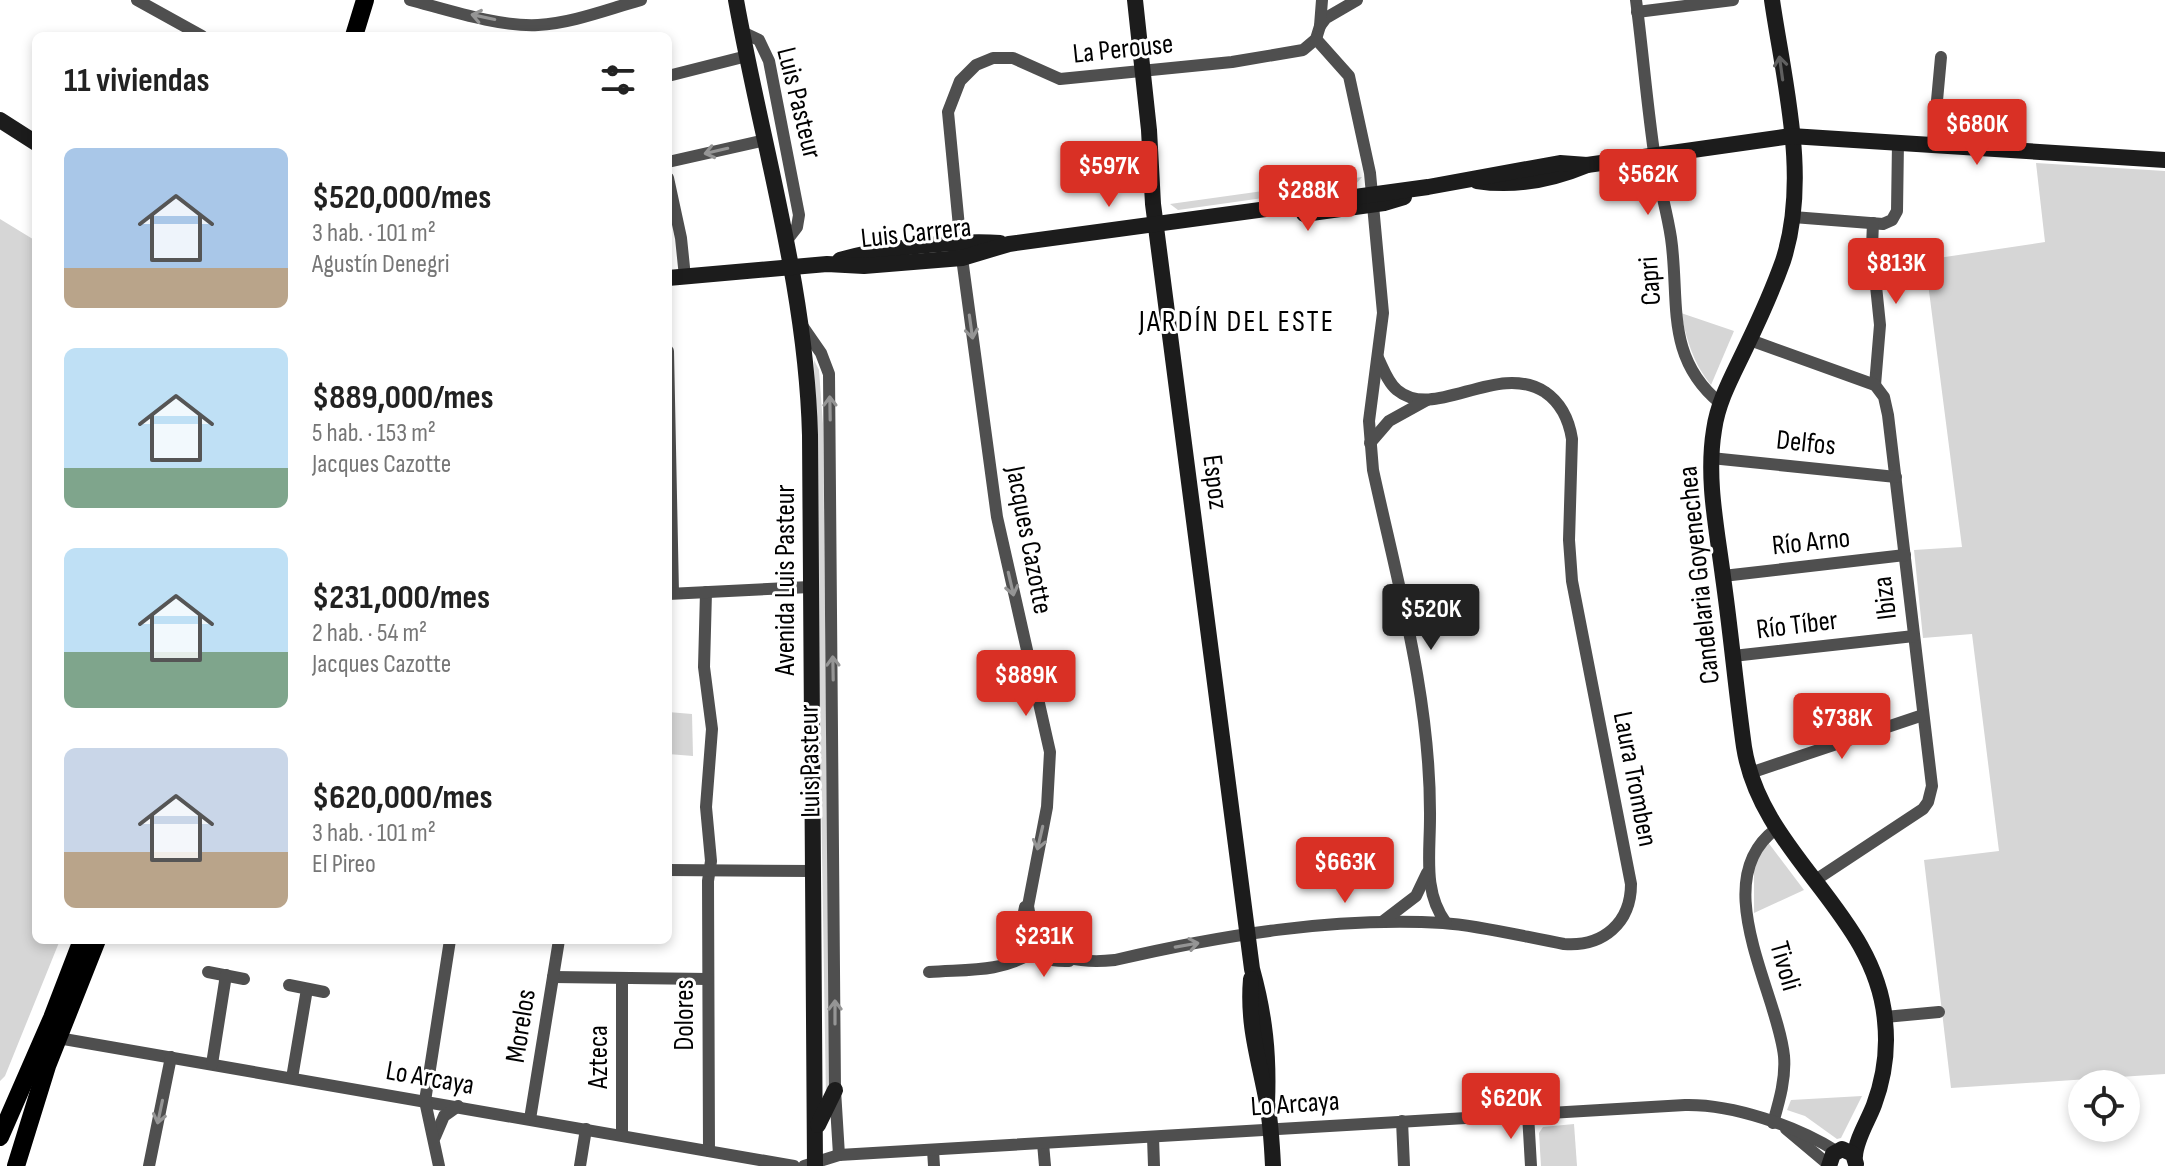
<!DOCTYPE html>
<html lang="es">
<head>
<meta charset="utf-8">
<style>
  body { margin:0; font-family:"Sofia Sans Condensed",sans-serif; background:#f6f6f6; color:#222; height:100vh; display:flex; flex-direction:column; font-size:30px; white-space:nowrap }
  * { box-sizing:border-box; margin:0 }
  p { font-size:26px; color:#767676 }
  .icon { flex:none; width:44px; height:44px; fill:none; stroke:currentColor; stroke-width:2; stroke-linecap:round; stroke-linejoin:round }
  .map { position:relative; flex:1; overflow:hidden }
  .side { position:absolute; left:32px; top:32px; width:640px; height:912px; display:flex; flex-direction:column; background:#fff; border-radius:12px; box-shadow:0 4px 12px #0003 }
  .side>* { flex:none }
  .fabs { position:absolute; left:2068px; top:1070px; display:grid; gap:16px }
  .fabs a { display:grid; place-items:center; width:72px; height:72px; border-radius:50%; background:#fff; box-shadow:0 4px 12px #0003; font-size:40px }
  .price { position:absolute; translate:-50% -68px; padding:0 18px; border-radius:8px; background:#d93025; color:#fff; font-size:26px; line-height:52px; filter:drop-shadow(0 2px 4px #0008) }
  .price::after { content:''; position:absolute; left:50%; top:48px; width:24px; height:18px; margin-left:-12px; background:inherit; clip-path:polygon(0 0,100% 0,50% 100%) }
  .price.selected { background:#222; color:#fff }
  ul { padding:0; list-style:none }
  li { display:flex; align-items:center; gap:24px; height:200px; padding:0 32px }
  li span { display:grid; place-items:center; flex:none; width:224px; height:160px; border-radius:12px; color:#555 }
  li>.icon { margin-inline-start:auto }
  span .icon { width:96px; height:96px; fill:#fffc; stroke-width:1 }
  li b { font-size:34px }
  h2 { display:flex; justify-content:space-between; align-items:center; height:96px; padding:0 32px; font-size:34px }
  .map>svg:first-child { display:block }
  .green { fill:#d6d6d6 }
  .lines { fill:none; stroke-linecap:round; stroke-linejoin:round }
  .street { stroke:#4f4f4f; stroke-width:12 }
  .secondary { stroke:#1c1c1c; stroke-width:16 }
  .primary { stroke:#000; stroke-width:18 }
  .oneway { stroke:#959595 }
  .oneway2 { stroke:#606060 }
  .labels { text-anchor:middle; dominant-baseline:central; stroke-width:6; stroke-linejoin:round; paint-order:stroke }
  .street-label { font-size:28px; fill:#000; stroke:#fff }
  .neighbourhood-label { font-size:30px; letter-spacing:2px; fill:#000; stroke:#fff }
</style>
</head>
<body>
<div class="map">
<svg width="2165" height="1166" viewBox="0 0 2165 1166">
  <rect width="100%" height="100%" fill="#fff"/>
  <g class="green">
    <polygon points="2036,163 2165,171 2165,1074 1951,1088 1924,860 1999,851 1972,634 1923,638 1914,550 1962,547 1925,260 2045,242"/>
    <polygon points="1362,177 1355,185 1178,210 1170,204"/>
    <polygon points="0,219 36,241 36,940 60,940 5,1076 0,1081"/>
    <path d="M 1681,313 L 1734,331 L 1711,385 C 1693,363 1687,341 1681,313 Z"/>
    <polygon points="814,360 819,370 823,425 830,1092 826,1099"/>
    <polygon points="668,712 692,714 693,756 668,754"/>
    <polygon points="1764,837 1804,890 1754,913 1754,868"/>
    <polygon points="1862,1096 1841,1138 1837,1139 1805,1116 1787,1110 1791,1100"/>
    <polygon points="1574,1124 1577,1166 1541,1166 1539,1133 1543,1127"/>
  </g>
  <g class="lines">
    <g class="street">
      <polyline points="137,0 202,36"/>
      <path d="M 410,0 C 448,10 499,27 538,25 C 573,23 608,9 641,0"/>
      <path d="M 1357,0 L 1326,18 L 1320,26 L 1316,39 L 1303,50 L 1232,62 L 1060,79 L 1013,58 L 993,58 L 976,65 L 960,81 L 948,112 L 962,258 L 997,517 L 1050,752 L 1047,807 L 1028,906 C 1035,955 1071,965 1115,960 C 1222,935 1332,917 1443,923 C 1483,926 1525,937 1564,944 C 1603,947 1631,923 1631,884 L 1572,581 L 1569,540 L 1572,439 C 1569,420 1561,403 1545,392 C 1496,361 1435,422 1397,390 C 1388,383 1383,368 1378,358"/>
      <path d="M 1636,0 C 1643,53 1647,106 1655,159 C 1659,186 1667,211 1671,238 C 1680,300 1664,357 1720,403"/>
      <polyline points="1637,12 1733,0"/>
      <polyline points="1320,26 1322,0"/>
      <polyline points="742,32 759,40 769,61 799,215 797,227 787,240"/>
      <path d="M 1316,39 L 1349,76 L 1370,173 L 1383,313 L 1369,421 L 1373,470 C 1398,585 1431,699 1430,818 C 1430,855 1423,892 1446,923"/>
      <polyline points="668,76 747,56"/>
      <polyline points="1933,144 1941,57"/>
      <polyline points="668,162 765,140"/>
      <polyline points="668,178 681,238 685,277"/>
      <polyline points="1793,217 1883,224 1892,220 1897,211 1898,142"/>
      <polyline points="1873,223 1872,247 1880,325 1875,385"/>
      <polyline points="803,327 821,353 829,374 835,1090 839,1155"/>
      <polyline points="1750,340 1875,385 1884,397 1888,415 1932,786 1928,802 1923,809 1814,881"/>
      <polyline points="668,351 673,593"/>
      <polyline points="1370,443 1389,421 1427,400"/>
      <polyline points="1711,458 1896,477"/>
      <polyline points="1723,576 1905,555"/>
      <polyline points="706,592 704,667 712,729 706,807 711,861 708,881 709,1151"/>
      <polyline points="668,594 810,587"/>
      <polyline points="1733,656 1914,636"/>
      <polyline points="1750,773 1923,715"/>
      <polyline points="668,870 814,871"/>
      <path d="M 1025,907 C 1015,948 1028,962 1069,961"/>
      <polyline points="1382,922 1416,896 1427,873"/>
      <polyline points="208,972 244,979"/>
      <path d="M 929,972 C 964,969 1001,973 1031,953"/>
      <polyline points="553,977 708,979"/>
      <polyline points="622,978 622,1135"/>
      <polyline points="289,985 324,992"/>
      <polyline points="1885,1017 1939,1012"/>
      <polyline points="58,1038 794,1166"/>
      <polyline points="212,1064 226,975"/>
      <polyline points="292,1078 307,989"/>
      <polyline points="1528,1114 1531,1166"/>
      <polyline points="530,1119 559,940"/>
      <polyline points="1402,1121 1404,1166"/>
      <path d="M 1773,1123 C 1779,1102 1786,1079 1784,1056 C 1777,991 1706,880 1776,829"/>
      <polyline points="1786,1129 1829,1165"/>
      <polyline points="435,1137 444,1116 458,1106"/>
      <polyline points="1153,1137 1154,1166"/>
      <polyline points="1043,1143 1045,1166"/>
      <polyline points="933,1150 934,1166"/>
      <polyline points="149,1166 171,1057"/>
      <polyline points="439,1166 425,1101 450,940"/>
      <polyline points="580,1166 586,1129"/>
      <path d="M 804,1166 L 839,1155 L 1685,1105 C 1733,1104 1796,1126 1836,1151"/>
    </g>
    <g class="secondary">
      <path d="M 736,0 C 762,145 806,286 810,435 L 815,1166"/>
      <path d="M 1135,0 L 1149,130 L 1153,204 L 1252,969 C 1265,1016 1269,1055 1267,1103"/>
      <path d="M 1772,0 C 1784,83 1810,178 1783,261 C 1773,289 1760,318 1747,345 C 1734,373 1718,400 1714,430 C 1706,479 1717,529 1723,577 C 1731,633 1736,690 1744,747 C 1761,855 1876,913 1885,1021 C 1888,1049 1884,1078 1874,1105 C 1868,1121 1856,1139 1855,1156"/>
      <polyline points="0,120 36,143"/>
      <path d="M 1477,181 C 1515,187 1551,180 1587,165 L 1791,136 L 2165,160"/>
      <polyline points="1304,214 1384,203 1404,197"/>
      <path d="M 840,260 C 880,248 958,240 1000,243"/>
      <polyline points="668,278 827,264 864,266 962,258 1009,244 1428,187 1560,163 1587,165"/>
      <path d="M 1251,979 C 1247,1025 1259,1059 1267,1103 C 1271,1124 1272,1145 1273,1166"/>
      <polyline points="818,1125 835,1090"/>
      <polyline points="1829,1166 1833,1154 1842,1149 1853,1154 1856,1164"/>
    </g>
    <g class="primary">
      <polyline points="354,36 365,0"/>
      <polyline points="0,1137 52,1018 82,940"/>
      <polyline points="16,1166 47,1066 97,940"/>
    </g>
  </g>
  <defs><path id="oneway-shaft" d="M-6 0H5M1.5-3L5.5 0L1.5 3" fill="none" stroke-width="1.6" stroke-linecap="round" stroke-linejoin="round" transform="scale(2)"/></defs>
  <g class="oneway">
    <use href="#oneway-shaft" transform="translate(483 17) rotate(-168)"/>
    <use href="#oneway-shaft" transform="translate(716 151) rotate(167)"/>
    <use href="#oneway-shaft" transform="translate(971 327) rotate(82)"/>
    <use href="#oneway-shaft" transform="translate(830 408) rotate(-91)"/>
    <use href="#oneway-shaft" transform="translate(1011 584) rotate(77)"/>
    <use href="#oneway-shaft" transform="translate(833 668) rotate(-91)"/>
    <use href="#oneway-shaft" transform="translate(1040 838) rotate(103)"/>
    <use href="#oneway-shaft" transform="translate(1187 945) rotate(-10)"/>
    <use href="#oneway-shaft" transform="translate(835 1012) rotate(-90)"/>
    <use href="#oneway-shaft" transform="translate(160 1112) rotate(102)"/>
  </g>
  <use class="oneway2" href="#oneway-shaft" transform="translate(1781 68) rotate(-98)"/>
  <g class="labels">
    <g class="street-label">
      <text transform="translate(1123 49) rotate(-6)">La Perouse</text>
      <text transform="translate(799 103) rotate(76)">Luis Pasteur</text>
      <text transform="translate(916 233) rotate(-6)">Luis Carrera</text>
      <text transform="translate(1650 281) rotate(-94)">Capri</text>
      <text transform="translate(1806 443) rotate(6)">Delfos</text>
      <text transform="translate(1215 482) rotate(83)">Espoz</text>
      <text transform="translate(1029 540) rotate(79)">Jacques Cazotte</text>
      <text transform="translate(1811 542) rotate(-6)">Río Arno</text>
      <text transform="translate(1699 575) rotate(-96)">Candelaria Goyenechea</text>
      <text transform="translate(785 580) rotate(-90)">Avenida Luis Pasteur</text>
      <text transform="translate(1885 598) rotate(-97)">Ibiza</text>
      <text transform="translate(1797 625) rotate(-7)">Río Tíber</text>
      <text transform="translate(810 761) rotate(-91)">Luis Pasteur</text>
      <text transform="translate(1635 779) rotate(79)">Laura Tromben</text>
      <text transform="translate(1785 966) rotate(74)">Tivoli</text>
      <text transform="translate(684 1015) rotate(-90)">Dolores</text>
      <text transform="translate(521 1026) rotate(-81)">Morelos</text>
      <text transform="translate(598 1057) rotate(-90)">Azteca</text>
      <text transform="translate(430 1078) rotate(10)">Lo Arcaya</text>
      <text transform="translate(1295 1104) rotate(-4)">Lo Arcaya</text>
    </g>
    <g class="neighbourhood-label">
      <text x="1237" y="322">JARDÍN DEL ESTE</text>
    </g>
  </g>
</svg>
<div class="fabs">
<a><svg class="icon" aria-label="locate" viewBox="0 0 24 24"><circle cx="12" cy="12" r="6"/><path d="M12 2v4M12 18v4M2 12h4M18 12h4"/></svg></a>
</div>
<b class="price" style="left:1977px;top:167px">$680K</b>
<b class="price" style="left:1109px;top:209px">$597K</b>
<b class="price" style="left:1648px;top:217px">$562K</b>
<b class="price" style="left:1308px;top:233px">$288K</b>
<b class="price" style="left:1896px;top:306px">$813K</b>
<b class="price selected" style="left:1431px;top:652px">$520K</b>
<b class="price" style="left:1026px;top:718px">$889K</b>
<b class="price" style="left:1842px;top:761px">$738K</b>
<b class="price" style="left:1345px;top:905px">$663K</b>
<b class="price" style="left:1044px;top:979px">$231K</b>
<b class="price" style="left:1511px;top:1141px">$620K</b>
<section class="side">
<h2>11 viviendas<svg class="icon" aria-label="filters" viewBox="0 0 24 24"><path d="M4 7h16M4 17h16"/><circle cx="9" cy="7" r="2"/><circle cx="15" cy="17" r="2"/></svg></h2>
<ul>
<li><span style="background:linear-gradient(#a9c7e8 75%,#b9a48a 0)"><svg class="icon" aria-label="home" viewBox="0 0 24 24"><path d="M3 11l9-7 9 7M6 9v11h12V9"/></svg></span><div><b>$520,000/mes</b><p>3 hab. · 101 m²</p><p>Agustín Denegri</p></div></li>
<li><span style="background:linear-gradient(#bfe0f5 75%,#7fa58c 0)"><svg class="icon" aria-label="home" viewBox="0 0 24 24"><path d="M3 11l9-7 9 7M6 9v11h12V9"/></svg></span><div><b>$889,000/mes</b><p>5 hab. · 153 m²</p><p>Jacques Cazotte</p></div></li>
<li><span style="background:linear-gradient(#bfe0f5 65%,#7fa58c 0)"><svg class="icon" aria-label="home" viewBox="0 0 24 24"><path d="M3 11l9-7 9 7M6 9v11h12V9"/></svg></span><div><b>$231,000/mes</b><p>2 hab. · 54 m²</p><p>Jacques Cazotte</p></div></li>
<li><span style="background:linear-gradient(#c9d6e8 65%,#b9a48a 0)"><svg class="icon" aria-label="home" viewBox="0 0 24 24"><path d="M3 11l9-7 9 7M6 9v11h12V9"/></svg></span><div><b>$620,000/mes</b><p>3 hab. · 101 m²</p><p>El Pireo</p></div></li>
</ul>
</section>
</div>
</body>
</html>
